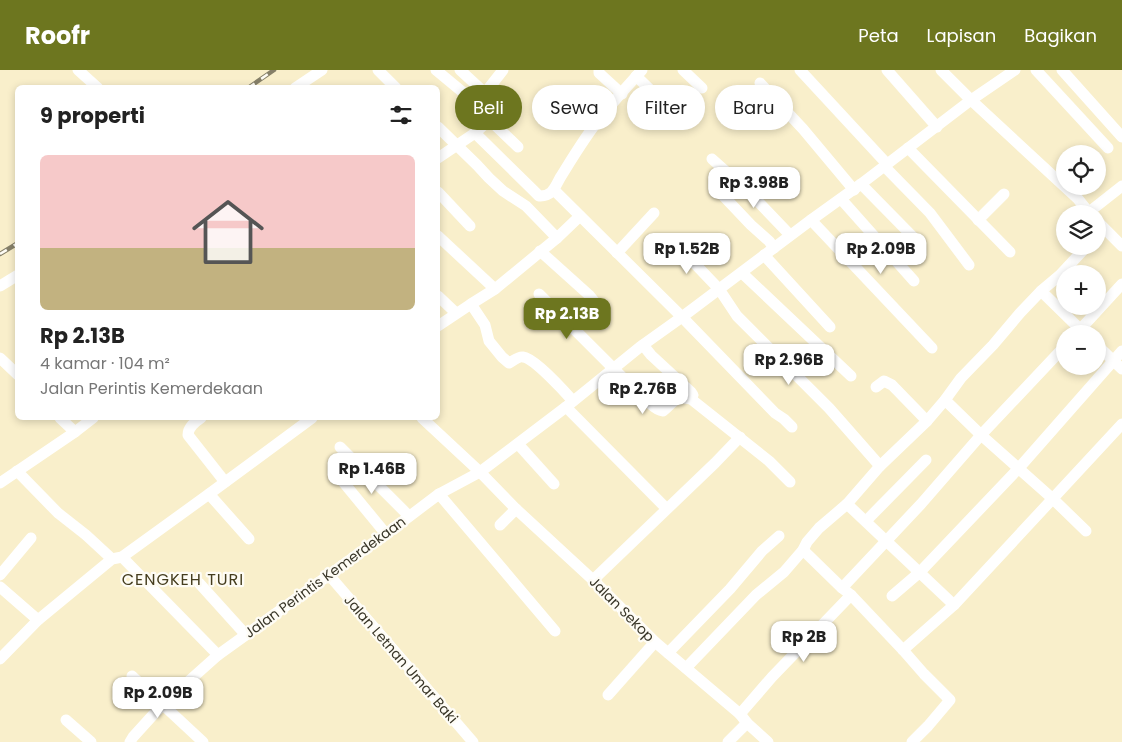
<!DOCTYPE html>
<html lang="id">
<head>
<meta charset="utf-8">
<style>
  body { margin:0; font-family:Poppins,sans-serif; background:#f2f2f2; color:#222; height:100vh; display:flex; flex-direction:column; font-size:19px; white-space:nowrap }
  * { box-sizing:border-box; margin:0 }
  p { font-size:16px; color:#767676 }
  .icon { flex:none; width:28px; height:28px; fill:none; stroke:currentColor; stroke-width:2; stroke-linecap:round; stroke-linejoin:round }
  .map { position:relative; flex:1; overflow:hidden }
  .side { position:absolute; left:15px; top:15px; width:425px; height:335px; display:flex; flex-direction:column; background:#fff; border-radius:8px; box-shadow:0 2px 8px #0003 }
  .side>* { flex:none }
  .guide { position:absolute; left:455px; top:15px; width:475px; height:45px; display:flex; gap:10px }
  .tools { position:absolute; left:1056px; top:75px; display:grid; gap:10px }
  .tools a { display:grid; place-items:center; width:50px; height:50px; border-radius:50%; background:#fff; box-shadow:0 2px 8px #0003; font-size:25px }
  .price { position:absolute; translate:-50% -42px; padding:0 11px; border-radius:10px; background:#fff; color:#222; font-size:16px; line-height:32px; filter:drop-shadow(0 1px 2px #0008) }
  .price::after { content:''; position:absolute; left:50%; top:30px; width:15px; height:11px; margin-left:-8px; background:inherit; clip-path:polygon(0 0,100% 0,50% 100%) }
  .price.current { background:#6d761f; color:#fff }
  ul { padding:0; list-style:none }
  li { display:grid; align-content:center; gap:10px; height:265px; padding:0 25px }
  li+li { border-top:1px solid #e0e0e0 }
  li span { display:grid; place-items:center; height:155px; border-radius:8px; color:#555 }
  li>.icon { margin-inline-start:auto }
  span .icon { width:90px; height:90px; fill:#fffc; stroke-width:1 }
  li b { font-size:21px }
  h2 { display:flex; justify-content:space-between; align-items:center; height:60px; padding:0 25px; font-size:21px }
  .pill { padding:0 18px; border-radius:22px; background:#fff; box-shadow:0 2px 8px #0003; font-size:18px; line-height:45px }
  .pill.current { background:#6d761f; color:#fff }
  header { display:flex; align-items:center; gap:30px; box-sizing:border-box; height:70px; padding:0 25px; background:#6d761f; color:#fff }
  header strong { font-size:24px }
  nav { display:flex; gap:28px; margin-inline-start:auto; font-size:18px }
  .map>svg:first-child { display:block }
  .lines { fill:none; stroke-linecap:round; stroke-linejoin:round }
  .minor { stroke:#fff; stroke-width:11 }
  .rail-casing { stroke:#868069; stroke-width:4.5 }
  .rail { stroke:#fefcf5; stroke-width:2.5; stroke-dasharray:8; stroke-linecap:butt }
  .labels { text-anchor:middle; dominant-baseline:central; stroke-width:4.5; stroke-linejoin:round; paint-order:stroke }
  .street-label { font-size:14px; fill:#383527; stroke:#fefcf5 }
  .quarter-label { font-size:16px; letter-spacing:1px; fill:#453d1e; stroke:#fefcf5 }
</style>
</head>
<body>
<header>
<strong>Roofr</strong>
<nav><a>Peta</a><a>Lapisan</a><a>Bagikan</a></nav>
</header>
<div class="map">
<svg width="1122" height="672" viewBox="0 0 1122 672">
  <rect width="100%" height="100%" fill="#f9efcb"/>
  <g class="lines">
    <g class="minor">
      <polyline points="78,0 98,18"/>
      <polyline points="378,0 396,18"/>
      <polyline points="436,0 477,34"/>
      <polyline points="460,0 485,23"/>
      <polyline points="599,0 599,3 622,24"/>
      <polyline points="683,0 702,18"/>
      <polyline points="800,0 887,94"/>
      <polyline points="887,0 937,57"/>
      <polyline points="941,0 971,30 1078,129 1090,144"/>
      <polyline points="1036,0 1108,78"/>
      <polyline points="1062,0 1122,67"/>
      <polyline points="636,6 671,40"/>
      <polyline points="760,13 803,59 854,120"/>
      <polyline points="295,18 322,0"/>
      <polyline points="516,41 503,28 486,44 495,55 518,77"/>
      <polyline points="438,57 477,95 489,108 503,121 526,136 557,168"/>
      <path d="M 475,63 L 533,120 L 539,126 C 552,127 555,117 560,108 C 573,87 586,65 601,47 C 614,31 628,15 642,0"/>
      <polyline points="908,78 1010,182"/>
      <polyline points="438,88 475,63 485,54 486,44 477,34 485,23 503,0"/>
      <polyline points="712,89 748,121 790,165"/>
      <polyline points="884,96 930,143 969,195"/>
      <polyline points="861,114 914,168"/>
      <polyline points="714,116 751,155 769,171 774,178"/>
      <polyline points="554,120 682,247 775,343 784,349 792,357"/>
      <polyline points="438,122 470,156"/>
      <polyline points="841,129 914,211"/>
      <polyline points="1089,142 1122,116"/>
      <polyline points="811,150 932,278"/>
      <polyline points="978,150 1004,124"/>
      <polyline points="1098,152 1122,176"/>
      <polyline points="438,166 495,219"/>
      <polyline points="675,173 719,219 737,246 829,338 880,396"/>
      <polyline points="540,181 589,225 597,235"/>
      <polyline points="617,183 654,143"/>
      <polyline points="764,185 830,257"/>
      <polyline points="742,203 851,306"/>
      <polyline points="0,216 18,205"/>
      <polyline points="1041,221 1084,263"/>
      <path d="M 539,224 L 643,328 C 650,332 654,340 663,341 C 676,330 674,326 691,329 L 769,391 L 790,412"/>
      <polyline points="438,226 456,243"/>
      <path d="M 471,234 L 485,255 L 489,271 L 502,287 L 509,293 C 513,291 519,286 523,287 C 534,288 565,322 573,331"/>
      <polyline points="438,256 471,234 495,219 557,168 580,146"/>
      <polyline points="1076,264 1122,214"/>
      <polyline points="643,275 651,285 691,322 693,325 691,329"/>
      <polyline points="1098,276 1122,299"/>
      <polyline points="0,288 18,305"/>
      <polyline points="876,317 884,311 892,315 927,351"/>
      <polyline points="945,330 981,365 1053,429 1086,461"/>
      <polyline points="566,337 666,438"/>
      <polyline points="60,348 75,362"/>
      <path d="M 201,348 C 195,352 188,357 188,365 L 225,412"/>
      <polyline points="422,348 480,402 516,439 593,510 655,572 740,644 747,653 768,672"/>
      <polyline points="518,374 554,414"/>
      <polyline points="340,377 409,446"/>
      <polyline points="17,401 58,443 86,465 112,489"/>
      <polyline points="335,402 386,464"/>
      <polyline points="0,413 75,362 93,348"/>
      <polyline points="209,424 249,469"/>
      <polyline points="439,424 555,561"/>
      <polyline points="847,434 954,535"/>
      <polyline points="866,451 926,390"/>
      <polyline points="500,455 516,439"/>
      <polyline points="803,480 842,518 851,525 903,580 924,604 950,630 928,656 912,672"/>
      <polyline points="122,487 218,585"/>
      <polyline points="0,505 31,468"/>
      <polyline points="329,505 473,672"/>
      <polyline points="593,510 715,393 740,367"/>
      <polyline points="199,513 246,565"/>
      <polyline points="0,517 38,550"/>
      <polyline points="842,518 921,434 981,365 1065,276"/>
      <polyline points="892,526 920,502 1018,399 1122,281"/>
      <polyline points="903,580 954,535 1122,354"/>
      <polyline points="668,583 730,519 762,481 779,466"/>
      <polyline points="0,589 38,550 112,489 122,487 209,424 312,348"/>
      <polyline points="686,598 756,525 784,502 803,480 807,472 819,458 847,434 880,396 927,351 945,330 961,308 993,275 1020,243 1041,221 1060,205 1087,176"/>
      <polyline points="132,606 203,672"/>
      <polyline points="608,625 655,572"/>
      <polyline points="740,644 772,607 851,525"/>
      <polyline points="66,650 91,672"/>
      <polyline points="130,672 133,667 162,635 218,585 386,464 439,424 480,402 566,337 640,277 682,247 811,150 861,114 971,30 1015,0"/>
      <polyline points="728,672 747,653"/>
    </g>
    <g class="rail-casing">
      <g id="rail">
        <polyline points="248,18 274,0"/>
        <polyline points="0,184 18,173"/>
      </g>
    </g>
    <use href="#rail" class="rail"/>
  </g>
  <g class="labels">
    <g class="street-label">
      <text transform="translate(325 507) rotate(-36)">Jalan Perintis Kemerdekaan</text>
      <text transform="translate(622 539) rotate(45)">Jalan Sekop</text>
      <text transform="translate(401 589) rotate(49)">Jalan Letnan Umar Baki</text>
    </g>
    <g class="quarter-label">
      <text x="183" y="509">CENGKEH TURI</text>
    </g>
  </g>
</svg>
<div class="tools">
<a><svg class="icon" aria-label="locate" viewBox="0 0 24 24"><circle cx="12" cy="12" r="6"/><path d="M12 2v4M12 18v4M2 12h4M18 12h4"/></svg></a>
<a><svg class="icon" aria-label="layers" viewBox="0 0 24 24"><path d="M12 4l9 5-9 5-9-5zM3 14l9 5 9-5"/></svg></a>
<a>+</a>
<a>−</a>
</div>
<b class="price" style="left:754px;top:139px">Rp 3.98B</b>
<b class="price" style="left:687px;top:205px">Rp 1.52B</b>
<b class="price" style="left:881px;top:205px">Rp 2.09B</b>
<b class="price current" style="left:567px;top:270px">Rp 2.13B</b>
<b class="price" style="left:789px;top:316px">Rp 2.96B</b>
<b class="price" style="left:643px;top:345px">Rp 2.76B</b>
<b class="price" style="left:372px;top:425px">Rp 1.46B</b>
<b class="price" style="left:804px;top:593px">Rp 2B</b>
<b class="price" style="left:158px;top:649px">Rp 2.09B</b>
<div class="guide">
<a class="pill current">Beli</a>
<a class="pill">Sewa</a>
<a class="pill">Filter</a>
<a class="pill">Baru</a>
</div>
<section class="side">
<h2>9 properti<svg class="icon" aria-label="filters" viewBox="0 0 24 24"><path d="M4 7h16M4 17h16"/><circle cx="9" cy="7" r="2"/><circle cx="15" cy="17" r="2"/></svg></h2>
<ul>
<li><span style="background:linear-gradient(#f6c9c9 60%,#c2b280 0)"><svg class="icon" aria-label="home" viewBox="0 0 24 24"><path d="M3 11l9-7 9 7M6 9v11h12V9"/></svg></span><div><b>Rp 2.13B</b><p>4 kamar · 104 m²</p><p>Jalan Perintis Kemerdekaan</p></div></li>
</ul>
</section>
</div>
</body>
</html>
